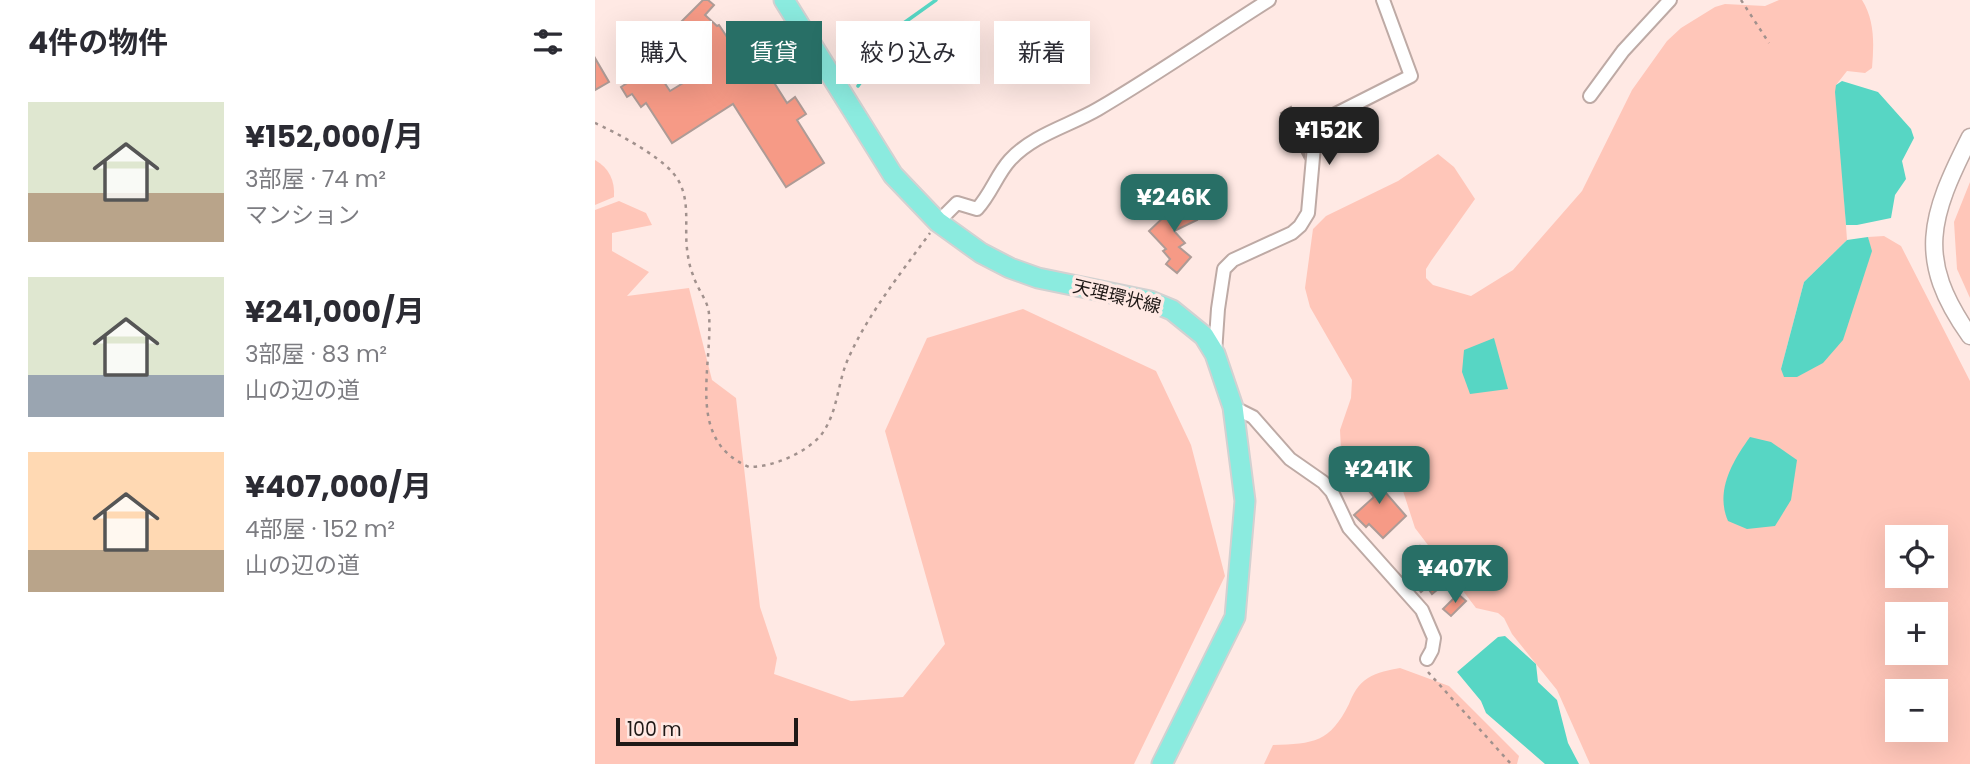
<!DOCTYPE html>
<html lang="ja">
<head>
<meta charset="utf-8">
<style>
  body { margin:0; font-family:Poppins,"Noto Sans JP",sans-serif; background:#f2f2f3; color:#2b2b33; height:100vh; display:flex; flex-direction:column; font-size:26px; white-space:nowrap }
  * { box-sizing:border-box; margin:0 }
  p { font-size:23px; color:#7c7c81 }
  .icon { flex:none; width:38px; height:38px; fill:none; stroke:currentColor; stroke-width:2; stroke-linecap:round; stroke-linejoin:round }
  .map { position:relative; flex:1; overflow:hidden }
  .details { display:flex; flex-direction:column; background:#fff; width:595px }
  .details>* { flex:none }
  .banner { position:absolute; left:21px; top:21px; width:665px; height:63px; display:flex; gap:14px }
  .tools { position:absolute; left:1290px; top:525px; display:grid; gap:14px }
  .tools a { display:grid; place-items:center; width:63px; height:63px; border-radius:0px; background:#fff; box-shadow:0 7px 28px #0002; font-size:35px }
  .scale { position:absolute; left:21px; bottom:18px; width:182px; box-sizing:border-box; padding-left:7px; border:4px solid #201917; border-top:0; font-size:19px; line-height:24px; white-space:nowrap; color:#201917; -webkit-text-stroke:5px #ffe9e4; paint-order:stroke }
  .price { position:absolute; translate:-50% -60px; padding:0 16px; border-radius:14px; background:#286f66; color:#fff; font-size:23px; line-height:46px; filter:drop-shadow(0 2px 4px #0008) }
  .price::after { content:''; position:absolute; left:50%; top:42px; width:21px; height:16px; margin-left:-10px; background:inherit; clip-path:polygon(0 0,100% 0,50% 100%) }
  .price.active { background:#222; color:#fff }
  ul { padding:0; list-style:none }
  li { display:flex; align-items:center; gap:21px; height:175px; padding:0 28px }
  li span { display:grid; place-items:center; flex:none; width:196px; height:140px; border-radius:0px; color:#555 }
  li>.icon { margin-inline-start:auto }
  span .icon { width:84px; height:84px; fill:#fffc; stroke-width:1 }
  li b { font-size:30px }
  h2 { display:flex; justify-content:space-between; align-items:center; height:84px; padding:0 28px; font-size:30px }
  .pill { padding:0 24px; border-radius:0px; background:#fff; box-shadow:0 7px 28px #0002; font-size:24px; line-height:63px }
  .pill.active { background:#286f66; color:#fff }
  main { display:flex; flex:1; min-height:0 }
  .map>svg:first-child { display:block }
  .green { fill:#ffc6b9; fill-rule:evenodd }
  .water { fill:#57d6c4 }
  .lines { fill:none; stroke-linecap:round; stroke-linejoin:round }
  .stream { stroke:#57d6c4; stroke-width:3.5 }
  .building { fill:#f69a86; stroke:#ae9b96; stroke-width:2; fill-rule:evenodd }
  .minor-casing { stroke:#beaaa5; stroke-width:16 }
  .tertiary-casing { stroke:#beaaa5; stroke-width:19 }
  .primary-casing { stroke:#d2d1d1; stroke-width:23 }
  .path { stroke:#a1918d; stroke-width:2.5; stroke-dasharray:3.5 5; stroke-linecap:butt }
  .minor { stroke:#fff; stroke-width:12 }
  .tertiary { stroke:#fff; stroke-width:16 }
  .primary { stroke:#8bebdf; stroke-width:19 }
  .labels { text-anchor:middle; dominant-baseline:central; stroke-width:7; stroke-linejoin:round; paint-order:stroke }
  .street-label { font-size:18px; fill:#201917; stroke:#ffe9e4 }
</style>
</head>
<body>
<main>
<section class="details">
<h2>4件の物件<svg class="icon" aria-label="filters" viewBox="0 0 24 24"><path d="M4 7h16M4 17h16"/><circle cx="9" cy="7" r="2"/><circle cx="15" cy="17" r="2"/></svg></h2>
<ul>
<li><span style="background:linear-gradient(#dfe7d0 65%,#b9a48a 0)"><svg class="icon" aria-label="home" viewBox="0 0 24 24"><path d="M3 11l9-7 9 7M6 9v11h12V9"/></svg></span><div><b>¥152,000/月</b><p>3部屋 · 74 m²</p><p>マンション</p></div></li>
<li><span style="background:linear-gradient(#dfe7d0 70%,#9aa5b1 0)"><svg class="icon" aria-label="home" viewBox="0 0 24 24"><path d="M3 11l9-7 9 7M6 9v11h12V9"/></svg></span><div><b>¥241,000/月</b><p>3部屋 · 83 m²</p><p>山の辺の道</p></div></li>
<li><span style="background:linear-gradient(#ffd9b3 70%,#b9a48a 0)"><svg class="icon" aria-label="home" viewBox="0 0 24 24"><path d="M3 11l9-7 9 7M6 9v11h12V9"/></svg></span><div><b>¥407,000/月</b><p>4部屋 · 152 m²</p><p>山の辺の道</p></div></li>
</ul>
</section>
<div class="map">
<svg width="1375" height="764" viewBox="0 0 1375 764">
  <rect width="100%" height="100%" fill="#ffe9e4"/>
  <g class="green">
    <path d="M 1184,0 L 1267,0 C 1280,21 1279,44 1277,68 L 1270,73 L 1252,71 L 1241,85 L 1252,240 L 1209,282 L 1186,369 C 1216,338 1286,284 1273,237 L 1289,236 L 1306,246 L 1375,381 L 1375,764 L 995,764 L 962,690 L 917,634 L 909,618 L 903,613 L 881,608 L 820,528 L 808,491 L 787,460 L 764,461 L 746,450 L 745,430 L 756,398 L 757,380 L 715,307 L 710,288 L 718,229 L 731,216 L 803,181 L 843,154 L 859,167 L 880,199 L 836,261 L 831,269 L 831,278 L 838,285 L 876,296 L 918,270 L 987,191 L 1037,90 L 1072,41 L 1086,28 L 1120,7 L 1130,4 L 1170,6 ZM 1302,537 L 1340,537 L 1340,576 L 1302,576 ZM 1302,614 L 1340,614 L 1340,653 L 1302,653 ZM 1302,691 L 1340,691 L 1340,730 L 1302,730 Z"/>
    <path d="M 0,160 C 14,168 20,180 19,197 L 0,205 Z"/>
    <polygon points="1375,182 1375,298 1362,269 1359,222"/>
    <polygon points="24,201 51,213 57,225 17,233 17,251 54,272 32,296 94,288 117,380 141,398 165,607 182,658 179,674 256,701 308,697 350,644 290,431 332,338 428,309 561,371 596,445 630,576 539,764 0,764 0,210"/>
    <path d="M 805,668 L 854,686 L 924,756 L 922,764 L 669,764 L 678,745 C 719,744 735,742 754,704 C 758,694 763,684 773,678 C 782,672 795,670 805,668 Z"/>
  </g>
  <g class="water">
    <polygon points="1247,81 1283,92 1316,129 1319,138 1307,161 1311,179 1300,195 1296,218 1262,225 1251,225 1240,92 1241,85"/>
    <polygon points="1273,237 1277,251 1248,340 1228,363 1202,377 1189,377 1186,369 1209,282 1252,240"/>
    <polygon points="899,338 913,389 875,394 867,372 869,350"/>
    <path d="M 1155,437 L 1176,442 L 1202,460 L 1196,500 L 1180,526 L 1152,529 L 1133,521 C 1120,491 1137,462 1155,437 Z"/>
    <polygon points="910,636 941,664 943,682 962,700 973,743 984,764 950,764 891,713 886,701 862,672 903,637"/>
  </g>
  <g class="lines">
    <polyline class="stream" points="263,86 306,25 341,0"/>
  </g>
  <g class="building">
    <path d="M 108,0 L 113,0 L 119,5 L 110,15 L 122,26 L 124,25 L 132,37 L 145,29 L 192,103 L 200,97 L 211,114 L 202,120 L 229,163 L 191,187 L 138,104 L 77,143 L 51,103 L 46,107 L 37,94 L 32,97 L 26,87 L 104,37 L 87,21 ZM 88,61 L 98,77 L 75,91 L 65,76 Z"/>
    <polygon points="0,58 14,82 0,90"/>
    <polygon points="696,107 711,135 709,157 686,113"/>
    <polygon points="580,178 586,189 556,205 550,193"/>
    <polygon points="590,197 602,220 579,231 590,243 584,247 596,257 582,273 571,264 575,259 568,251 571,249 554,231"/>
    <polygon points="786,469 793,477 783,484 811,516 788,538 774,524 771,527 759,515 779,497 764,479 775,470 780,474"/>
    <polygon points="825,546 836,557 832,560 853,581 837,594 832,587 826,592 820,584 828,577 811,560"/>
    <polygon points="863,594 871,601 856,616 848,609"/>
  </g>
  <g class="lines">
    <g class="minor-casing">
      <g id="minor">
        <polyline points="995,96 1028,51 1075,0"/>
        <path d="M 343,222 L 362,203 L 382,209 C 396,194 402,174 415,160 C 439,134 474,126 503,109 C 561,75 617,36 674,0"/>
        <polyline points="620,353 623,309 629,269 638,260 697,233 705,226 713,213 721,124 816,76 788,0"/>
        <polyline points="638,407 658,417 695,459 728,482 737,492 754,528 827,610 839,638 837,650 832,659"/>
      </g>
    </g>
    <g class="tertiary-casing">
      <path id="tertiary" d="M 1375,137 C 1335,216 1320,259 1375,336"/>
    </g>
    <g class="primary-casing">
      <polyline id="primary" points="189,0 298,175 343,222 386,253 415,268 443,278 555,301 577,310 609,336 620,354 638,407 650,501 640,617 567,764"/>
    </g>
    <g class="path">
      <polyline points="1146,0 1174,43"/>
      <path d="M 0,123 C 18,131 62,154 78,173 C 97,195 89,223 92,249 C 93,258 95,268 98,275 C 102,289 113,300 114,314 C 118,368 90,440 154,467 C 178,467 211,453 226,435 C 243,413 242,384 253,359 C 273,314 306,273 335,233"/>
      <polyline points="833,672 916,764"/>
    </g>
    <use href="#minor" class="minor"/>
    <use href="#tertiary" class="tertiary"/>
    <use href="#primary" class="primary"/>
  </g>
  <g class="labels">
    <g class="street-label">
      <text transform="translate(522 296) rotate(14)">天理環状線</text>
    </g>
  </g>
</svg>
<div class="tools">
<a><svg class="icon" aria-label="locate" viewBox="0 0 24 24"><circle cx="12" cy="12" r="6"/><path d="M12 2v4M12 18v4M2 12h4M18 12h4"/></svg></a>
<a>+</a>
<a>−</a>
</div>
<div class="scale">100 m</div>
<b class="price active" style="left:734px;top:167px">¥152K</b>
<b class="price" style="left:579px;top:234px">¥246K</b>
<b class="price" style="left:784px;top:506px">¥241K</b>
<b class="price" style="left:860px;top:605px">¥407K</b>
<div class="banner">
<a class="pill">購入</a>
<a class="pill active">賃貸</a>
<a class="pill">絞り込み</a>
<a class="pill">新着</a>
</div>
</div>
</main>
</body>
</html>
